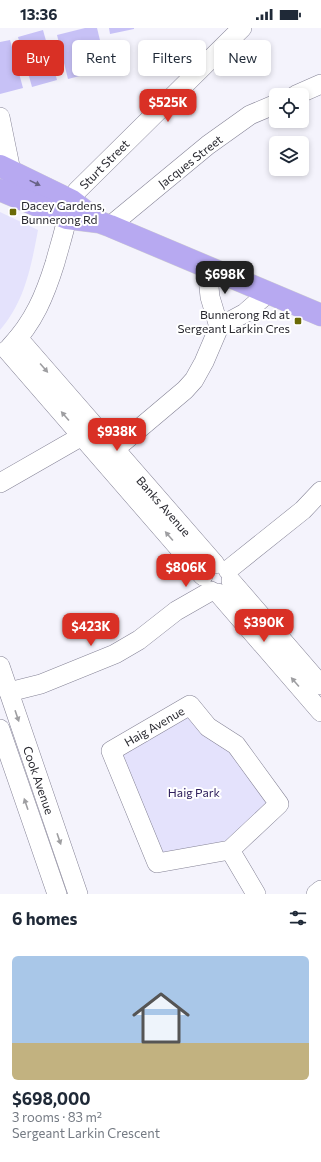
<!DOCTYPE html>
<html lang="en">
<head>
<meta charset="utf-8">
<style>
  body { margin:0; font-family:Commissioner,sans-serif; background:#f2f2f3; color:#1f2937; height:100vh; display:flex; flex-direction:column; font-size:15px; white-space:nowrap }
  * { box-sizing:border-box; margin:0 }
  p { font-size:13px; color:#747a83 }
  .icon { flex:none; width:22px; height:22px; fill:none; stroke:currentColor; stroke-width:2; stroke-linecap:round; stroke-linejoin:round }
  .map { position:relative; height:866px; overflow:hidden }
  .details { display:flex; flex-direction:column; background:#fff; flex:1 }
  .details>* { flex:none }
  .banner { position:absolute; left:12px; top:12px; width:297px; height:36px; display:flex; gap:8px }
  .tools { position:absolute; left:269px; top:60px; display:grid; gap:8px }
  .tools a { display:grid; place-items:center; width:40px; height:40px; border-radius:6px; background:#fff; box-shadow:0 2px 6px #0003; font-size:20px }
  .price { position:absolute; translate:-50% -34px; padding:0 9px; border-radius:8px; background:#d93025; color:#fff; font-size:13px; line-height:26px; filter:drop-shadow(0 1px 2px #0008) }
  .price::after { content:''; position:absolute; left:50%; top:24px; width:12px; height:9px; margin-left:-6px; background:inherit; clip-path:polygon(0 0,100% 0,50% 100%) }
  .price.on { background:#222; color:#fff }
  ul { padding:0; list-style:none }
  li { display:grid; align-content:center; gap:8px; height:212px; padding:0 12px }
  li+li { border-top:1px solid #e0e1e3 }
  li span { display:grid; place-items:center; height:124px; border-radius:6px; color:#555 }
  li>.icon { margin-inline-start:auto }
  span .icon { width:72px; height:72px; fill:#fffc; stroke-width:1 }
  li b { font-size:17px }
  h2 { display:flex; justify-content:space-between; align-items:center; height:48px; padding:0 12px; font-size:17px }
  .tag { padding:0 14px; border-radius:6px; background:#fff; box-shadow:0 2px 6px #0003; font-size:14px; line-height:36px }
  .tag.on { background:#d93025; color:#fff }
  .status { display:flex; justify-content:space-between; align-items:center; height:28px; padding:0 20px; background:#fff; direction:ltr }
  .status svg { height:11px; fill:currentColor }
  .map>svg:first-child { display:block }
  .green { fill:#e4e2fc }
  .building { fill:#c7c1f6 }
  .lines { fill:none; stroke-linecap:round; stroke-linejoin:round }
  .minor-casing { stroke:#858396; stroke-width:20 }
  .major-casing { stroke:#d0d0d1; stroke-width:23 }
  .minor { stroke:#fff; stroke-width:19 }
  .major { stroke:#b7a9f1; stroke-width:22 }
  .oneway { fill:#686286 }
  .oneway2 { fill:#9e9ea1 }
  .poi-dot { fill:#6a6a07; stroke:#fff; stroke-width:1.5 }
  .labels { text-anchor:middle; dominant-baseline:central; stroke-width:4; stroke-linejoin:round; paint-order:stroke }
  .street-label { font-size:12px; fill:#28282f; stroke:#fff }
  .poi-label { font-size:12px; fill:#28282f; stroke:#fff; text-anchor:start }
  .park-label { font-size:12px; fill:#2f205d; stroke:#fff }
</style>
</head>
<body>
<div class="status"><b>13:36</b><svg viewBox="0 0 49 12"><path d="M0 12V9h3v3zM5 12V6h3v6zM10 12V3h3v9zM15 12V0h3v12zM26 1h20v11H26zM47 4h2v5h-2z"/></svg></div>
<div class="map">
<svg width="321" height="866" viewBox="0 0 321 866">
  <rect width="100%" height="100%" fill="#f4f3fc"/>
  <g class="green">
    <path d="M 0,184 L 38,202 C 31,239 25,273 0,302 Z"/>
    <polygon points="190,677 279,776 230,822 157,835 111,723"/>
  </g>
  <g class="building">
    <polygon points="85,0 97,0 107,41 68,51 57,7"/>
    <polygon points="109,0 134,0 134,1 110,6"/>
    <polygon points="43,2 57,52 32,59 18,9"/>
    <polygon points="10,12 23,60 0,66 0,14"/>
  </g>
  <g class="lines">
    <g class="minor-casing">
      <g id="minor">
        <polyline points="296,67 321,56"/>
        <polyline points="0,89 11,143"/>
        <polyline points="72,173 77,163 242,0"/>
        <polyline points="110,198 208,117 250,87 276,76"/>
        <polyline points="219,299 245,285 268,265"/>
        <polyline points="18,310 215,536"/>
        <path d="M 10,319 C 34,294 45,267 55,235 C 59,220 64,205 67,190"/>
        <polyline points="7,322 203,548"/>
        <polyline points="115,421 185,362 194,352 204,334 219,299 210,269 207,239"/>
        <polyline points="0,455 82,408"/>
        <polyline points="228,542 303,482 321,463"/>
        <polyline points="231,553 321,657"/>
        <polyline points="218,565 321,684"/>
        <polyline points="0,638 78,866"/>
        <polyline points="9,664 41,656 115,626 139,612 176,583 211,563"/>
        <polygon points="190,677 208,699 236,717 279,776 230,822 157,835 111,723"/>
        <polyline points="0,701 57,866"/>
        <polyline points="230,822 256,866"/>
        <polyline points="316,866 321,862"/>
      </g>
    </g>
    <g class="major-casing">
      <g id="major">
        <polyline points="0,138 72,173 98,193"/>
        <polyline points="0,162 67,190 99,194 110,198 321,287"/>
      </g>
    </g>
    <use href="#minor" class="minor"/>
    <use href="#major" class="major"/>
  </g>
  <defs><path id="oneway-solid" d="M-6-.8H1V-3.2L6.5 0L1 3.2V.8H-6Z"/></defs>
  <use class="oneway" href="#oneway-solid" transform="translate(35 155) rotate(26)"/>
  <g class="oneway2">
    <use href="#oneway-solid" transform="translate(44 340) rotate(49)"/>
    <use href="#oneway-solid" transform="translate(65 388) rotate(-131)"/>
    <use href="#oneway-solid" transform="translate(169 508) rotate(-131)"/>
    <use href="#oneway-solid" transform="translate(295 654) rotate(-131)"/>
    <use href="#oneway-solid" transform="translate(17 688) rotate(71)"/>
    <use href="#oneway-solid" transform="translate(26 776) rotate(-109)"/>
    <use href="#oneway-solid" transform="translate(59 811) rotate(71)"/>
  </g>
  <g class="poi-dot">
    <rect x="9" y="180" width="8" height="8" rx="2"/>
    <rect x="294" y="289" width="8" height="8" rx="2"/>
  </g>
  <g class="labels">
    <g class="street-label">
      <text transform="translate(190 133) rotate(-38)">Jacques Street</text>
      <text transform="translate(104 136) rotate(-45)">Sturt Street</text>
      <text transform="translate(164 478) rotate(49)">Banks Avenue</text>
      <text transform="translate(154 698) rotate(-30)">Haig Avenue</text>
      <text transform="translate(39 752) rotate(71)">Cook Avenue</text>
    </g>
    <g class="poi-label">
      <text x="21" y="177">Dacey Gardens,<tspan x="21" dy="14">Bunnerong Rd</tspan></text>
      <text x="290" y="286" text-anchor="end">Bunnerong Rd at<tspan x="290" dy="14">Sergeant Larkin Cres</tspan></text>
    </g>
    <g class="park-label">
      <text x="194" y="764">Haig Park</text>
    </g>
  </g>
</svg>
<div class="tools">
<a><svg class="icon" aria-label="locate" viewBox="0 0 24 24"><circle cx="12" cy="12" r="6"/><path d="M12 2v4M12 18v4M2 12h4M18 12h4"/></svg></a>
<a><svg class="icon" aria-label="layers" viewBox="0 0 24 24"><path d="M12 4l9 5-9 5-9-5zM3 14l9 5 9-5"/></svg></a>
</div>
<b class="price" style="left:168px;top:95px">$525K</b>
<b class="price on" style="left:225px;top:267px">$698K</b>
<b class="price" style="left:117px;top:424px">$938K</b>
<b class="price" style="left:186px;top:560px">$806K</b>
<b class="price" style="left:264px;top:615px">$390K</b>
<b class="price" style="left:91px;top:619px">$423K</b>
<div class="banner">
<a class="tag on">Buy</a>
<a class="tag">Rent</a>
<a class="tag">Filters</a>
<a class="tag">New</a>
</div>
</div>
<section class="details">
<h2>6 homes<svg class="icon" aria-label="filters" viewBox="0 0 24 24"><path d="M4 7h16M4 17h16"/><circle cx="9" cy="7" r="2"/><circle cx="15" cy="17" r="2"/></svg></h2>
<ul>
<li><span style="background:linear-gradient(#a9c7e8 70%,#c2b280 0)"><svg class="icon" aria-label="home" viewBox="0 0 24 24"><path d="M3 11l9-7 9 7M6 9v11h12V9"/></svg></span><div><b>$698,000</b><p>3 rooms · 83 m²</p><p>Sergeant Larkin Crescent</p></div></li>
</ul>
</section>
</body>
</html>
